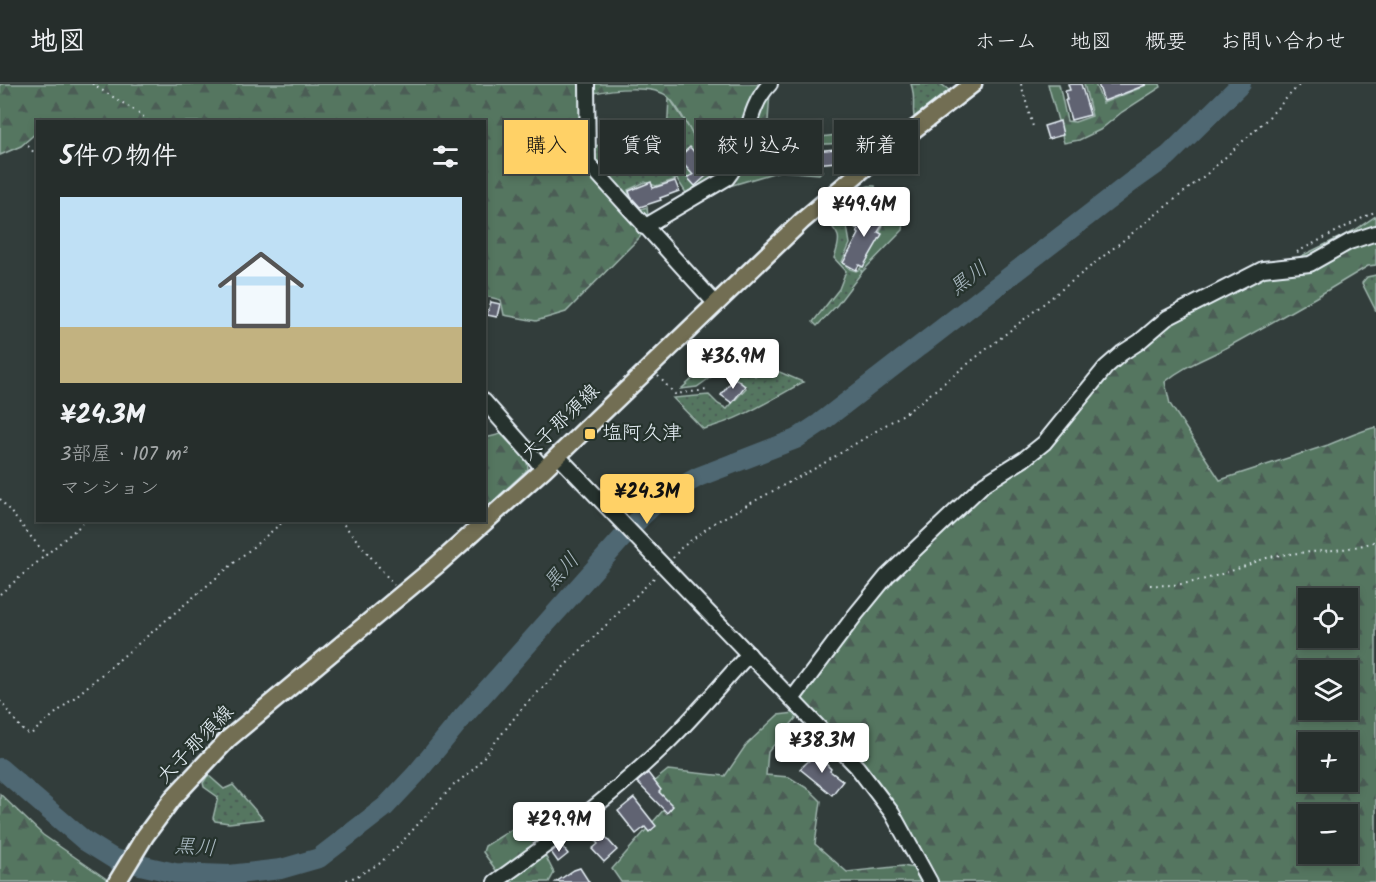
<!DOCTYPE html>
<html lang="ja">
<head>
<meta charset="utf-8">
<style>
  body { margin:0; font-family:Kalam,"Klee One",sans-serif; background:#2e3634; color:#f1f3f6; height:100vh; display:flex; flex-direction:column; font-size:22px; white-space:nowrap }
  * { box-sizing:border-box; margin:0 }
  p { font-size:20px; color:#a4a8a9 }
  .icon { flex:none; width:33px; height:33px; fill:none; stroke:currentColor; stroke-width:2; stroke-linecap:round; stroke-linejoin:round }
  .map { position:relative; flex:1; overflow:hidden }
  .sheet { position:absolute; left:36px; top:36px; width:450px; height:402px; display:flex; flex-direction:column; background:#262e2c; border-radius:0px; box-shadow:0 3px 9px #0003,0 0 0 2px #424a48 }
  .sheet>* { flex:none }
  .banner { position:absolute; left:504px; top:36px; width:570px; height:54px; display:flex; gap:12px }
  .tools { position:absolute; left:1298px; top:504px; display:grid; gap:12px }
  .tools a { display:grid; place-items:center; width:60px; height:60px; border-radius:0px; background:#262e2c; box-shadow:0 3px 9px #0003,0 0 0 2px #424a48; font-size:30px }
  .price { position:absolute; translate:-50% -51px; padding:0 14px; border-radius:6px; background:#fff; color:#222; font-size:20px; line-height:39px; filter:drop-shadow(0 2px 3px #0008) }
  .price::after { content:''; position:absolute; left:50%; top:36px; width:18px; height:14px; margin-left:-9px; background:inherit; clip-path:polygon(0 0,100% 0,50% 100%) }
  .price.active { background:#ffd166; color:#111 }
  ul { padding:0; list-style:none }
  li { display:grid; align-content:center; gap:12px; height:318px; padding:0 24px }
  li span { display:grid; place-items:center; height:186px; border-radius:0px; color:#555 }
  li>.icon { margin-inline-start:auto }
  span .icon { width:108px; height:108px; fill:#fffc; stroke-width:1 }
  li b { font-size:26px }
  h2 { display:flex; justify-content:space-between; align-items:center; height:72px; padding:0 24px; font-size:26px }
  .tag { padding:0 21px; border-radius:0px; background:#262e2c; box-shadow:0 3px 9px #0003,0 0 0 2px #424a48; font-size:21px; line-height:54px }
  .tag.active { background:#ffd166; color:#111 }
  header { display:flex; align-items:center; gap:36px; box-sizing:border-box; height:84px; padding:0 30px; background:#262e2c; border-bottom:2px solid #424a48 }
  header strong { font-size:28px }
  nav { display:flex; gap:33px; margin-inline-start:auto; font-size:21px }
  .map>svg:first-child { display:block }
  .grass { fill:url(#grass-dots); stroke:#9eb4ac; stroke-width:1.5 }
  .forest { fill:url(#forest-firs); stroke:#9eb4ac; stroke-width:1.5; fill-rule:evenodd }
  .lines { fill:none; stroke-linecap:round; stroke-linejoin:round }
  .river { stroke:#4f6773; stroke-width:20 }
  .building { fill:#606472; stroke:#e8f1f8; stroke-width:1.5 }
  .minor-casing { stroke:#e8f1f8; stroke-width:18 }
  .major-casing { stroke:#e8f1f8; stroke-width:21 }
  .path { stroke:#e8f1f8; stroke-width:2; stroke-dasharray:1.5 4.5; stroke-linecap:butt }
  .minor { stroke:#26332d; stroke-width:14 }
  .major { stroke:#726e52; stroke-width:16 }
  .poi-dot { fill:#ffd166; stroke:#26332d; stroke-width:2 }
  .labels { text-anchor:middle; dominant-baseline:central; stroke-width:4.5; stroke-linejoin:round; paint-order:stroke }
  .street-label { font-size:20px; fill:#e8f1f8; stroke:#26332d }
  .poi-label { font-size:20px; fill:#e8f1f8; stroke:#26332d; text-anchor:start }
  .water-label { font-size:21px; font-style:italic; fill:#abbac3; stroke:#26332d }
</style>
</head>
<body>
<header>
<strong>地図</strong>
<nav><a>ホーム</a><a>地図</a><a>概要</a><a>お問い合わせ</a></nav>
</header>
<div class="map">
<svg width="1376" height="798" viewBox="0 0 1376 798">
  <defs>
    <pattern id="grass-dots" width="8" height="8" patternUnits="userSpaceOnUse" patternTransform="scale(1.5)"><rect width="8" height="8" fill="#547661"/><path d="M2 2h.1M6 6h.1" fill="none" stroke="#4c5d54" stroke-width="1.8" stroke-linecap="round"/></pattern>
    <pattern id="forest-firs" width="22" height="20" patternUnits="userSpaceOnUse" patternTransform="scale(1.5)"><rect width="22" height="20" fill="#547661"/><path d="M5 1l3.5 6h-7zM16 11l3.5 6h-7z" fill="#4c5d54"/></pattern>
  </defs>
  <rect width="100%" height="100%" fill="#323d3b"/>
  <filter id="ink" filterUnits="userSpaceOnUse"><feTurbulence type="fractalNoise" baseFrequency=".0167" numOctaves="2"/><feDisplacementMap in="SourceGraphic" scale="12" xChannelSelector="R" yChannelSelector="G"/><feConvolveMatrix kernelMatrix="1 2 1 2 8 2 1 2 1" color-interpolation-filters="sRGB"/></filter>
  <g filter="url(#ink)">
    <g class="grass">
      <path d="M 911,0 L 941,0 L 949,6 L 914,33 C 912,19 916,15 911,0 Z"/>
      <polygon points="669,13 689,44 719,105 688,112 677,95 656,102 645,98 628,106 631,122 593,78 594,62 609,60 614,76 642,74 644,56 667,52"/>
      <path d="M 860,104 L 860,122 L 848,125 L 847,142 L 850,160 L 842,178 L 850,185 L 856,187 L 860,185 L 862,188 L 837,221 L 817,242 L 813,238 L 839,205 L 846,187 L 834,174 C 842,153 840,150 824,134 C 832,120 844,106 860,104 Z"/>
      <polygon points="1376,191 1376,227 1362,199 1367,193"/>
      <path d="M 727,264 L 755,292 L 768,283 L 803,298 C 771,316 738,337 703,345 L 673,314 L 709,311 L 718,320 L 727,325 L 746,304 L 725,283 L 697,303 L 681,305 Z"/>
      <polygon points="208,691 224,705 233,701 263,735 229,739 215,737 213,734 218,713 204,703 203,699"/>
    </g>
    <g class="forest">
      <path d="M 0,0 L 757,0 L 770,8 L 766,66 L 791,65 L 796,56 L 837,51 L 875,51 L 878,56 L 870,64 L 863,58 L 808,61 L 804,68 L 805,78 L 822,87 L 819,90 L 780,87 L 719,105 C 709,85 682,23 667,12 C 652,1 612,5 594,9 L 593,78 L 635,127 L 647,123 L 648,133 L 640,153 L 566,228 L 536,237 L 504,231 L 501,216 L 485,212 L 484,38 L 38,38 L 37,48 L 21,62 L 0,71 Z"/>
      <polygon points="1048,0 1059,0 1067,37 1075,38 1092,32 1084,0 1095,0 1103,19 1140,4 1139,0 1160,0 1161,3 1122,28 1100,46 1079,56 1064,59"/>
      <polygon points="869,102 875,102 876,115 883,121 893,118 904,137 903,146 862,188 860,185 873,164 883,141 865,124 860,122 860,104"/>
      <path d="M 1376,132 L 1376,181 L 1368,182 C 1324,209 1279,235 1233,260 C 1209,274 1186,280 1165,298 L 1170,320 L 1220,396 C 1256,384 1292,373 1328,361 C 1344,355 1359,347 1376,343 L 1376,798 L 938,798 C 923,768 907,737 887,709 C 863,675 832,647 802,617 L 804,604 L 885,499 L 999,395 L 1109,286 L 1169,239 L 1215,214 L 1355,146 ZM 1308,514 L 1347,514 L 1347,554 L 1308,554 ZM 1308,586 L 1347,586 L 1347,626 L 1308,626 ZM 1308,658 L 1347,658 L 1347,698 L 1308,698 ZM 1308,730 L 1347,730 L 1347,770 L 1308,770 Z"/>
      <polygon points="501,350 527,377 528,385 487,423 484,421 485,354"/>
      <polygon points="795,629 797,633 768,668 766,691 789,693 810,706 821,717 815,760 847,788 903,782 913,784 920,798 621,798 612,785 666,723 652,699 668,686 725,692 746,661 778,631"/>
      <polygon points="0,710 43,751 108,796 106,798 0,798"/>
      <polygon points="538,729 543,733 533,747 554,789 549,798 501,798 503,796 483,768 485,762"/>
    </g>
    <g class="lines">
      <polyline class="river" points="0,684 85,757 114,775 175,789 229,791 281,785 319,774 385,723 416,690 462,634 640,434 662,413 698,393 796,355 820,339 1130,99 1168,72 1241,0"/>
    </g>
    <g class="building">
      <polygon points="1068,0 1081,0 1090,31 1071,36 1065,16 1067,16 1065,7 1070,6"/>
      <polygon points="1098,0 1146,0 1146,1 1104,17"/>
      <polygon points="1060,37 1063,51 1048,55 1044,42"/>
      <polygon points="690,63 700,75 697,77 706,87 715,84 695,102 687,93 693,91 678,74"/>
      <polygon points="858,63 858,76 804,81 803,68"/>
      <polygon points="675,97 679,107 660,114 661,116 640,123 631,113 629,107 651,98 653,104"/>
      <polygon points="863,121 874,128 871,133 883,140 878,148 882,150 863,183 859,181 856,186 843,179 859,150 857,148 859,146 851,141"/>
      <polygon points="491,218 500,220 497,233 487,231"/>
      <polygon points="734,294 745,302 732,319 721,311"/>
      <polygon points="816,670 831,685 830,687 843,697 832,711 800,685"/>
      <polygon points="648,689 661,706 659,708 673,722 667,729 637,698"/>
      <polygon points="634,714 656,742 649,748 645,743 636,750 618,727"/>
      <polygon points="595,735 603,746 601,748 617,766 604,778 592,765 598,760 584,743"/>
      <polygon points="545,736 551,746 540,754 533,744"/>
      <polygon points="561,761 568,770 558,778 551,768"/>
      <polygon points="580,784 589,798 556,798 574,786"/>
    </g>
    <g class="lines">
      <g class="minor-casing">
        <g id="minor">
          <polyline points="587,0 588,79 715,219"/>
          <path d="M 644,143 L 727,94 C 750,66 744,26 770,0"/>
          <polyline points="484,317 544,385"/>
          <polyline points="558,372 857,683 892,729 930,798"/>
          <polyline points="793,614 856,530 887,492 984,400 1024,375 1044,359 1106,283 1122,269 1139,258 1167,234 1263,185 1310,180 1349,158 1376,149"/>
          <path d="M 495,798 C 556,755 612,712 666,660 C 695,632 721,600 749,570"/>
        </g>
      </g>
      <g class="major-casing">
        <polyline id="major" points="117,798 145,752 173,714 228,655 437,481 544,385 802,137 867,82 973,0"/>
      </g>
      <g class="path">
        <polyline points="92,0 139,29 149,38"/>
        <polyline points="1021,0 1034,46"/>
        <polyline points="28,62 38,73"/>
        <polyline points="1297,168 1376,127"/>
        <polyline points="658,292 675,310 707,306"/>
        <polyline points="0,415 46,471"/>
        <polyline points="340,436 394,501"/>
        <polyline points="673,474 681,464 714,439 821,381 910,326 1208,89 1266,36 1300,0"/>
        <path d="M 1150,501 C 1186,503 1206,495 1240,484 C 1251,480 1263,474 1275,472 C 1309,466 1344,469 1376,457"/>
        <polyline points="0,510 87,436"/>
        <polyline points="0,617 25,649 31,650 285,436"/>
        <polyline points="341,798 355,793 379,780 399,761 453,702 475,684 523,623 657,491"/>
      </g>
      <use href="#minor" class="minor"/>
      <use href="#major" class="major"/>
    </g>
  </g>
  <rect class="poi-dot" x="584" y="344" width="12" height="12" rx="3"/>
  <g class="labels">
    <g class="street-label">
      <text transform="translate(561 339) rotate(-44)">大子那須線</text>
      <text transform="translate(196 661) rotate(-46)">大子那須線</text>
    </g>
    <g class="poi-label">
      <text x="602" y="350">塩阿久津</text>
    </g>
    <g class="water-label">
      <text transform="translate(969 195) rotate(-37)">黒川</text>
      <text transform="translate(562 488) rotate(-48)">黒川</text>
      <text transform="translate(195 764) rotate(4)">黒川</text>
    </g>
  </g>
</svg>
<div class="tools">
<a><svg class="icon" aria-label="locate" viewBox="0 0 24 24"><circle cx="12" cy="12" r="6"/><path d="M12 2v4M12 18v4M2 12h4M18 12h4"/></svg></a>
<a><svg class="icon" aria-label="layers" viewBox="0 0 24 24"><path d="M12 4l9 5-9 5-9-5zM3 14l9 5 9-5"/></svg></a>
<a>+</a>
<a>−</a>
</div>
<b class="price" style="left:864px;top:154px">¥49.4M</b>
<b class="price" style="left:733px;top:306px">¥36.9M</b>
<b class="price active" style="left:647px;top:441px">¥24.3M</b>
<b class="price" style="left:822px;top:690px">¥38.3M</b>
<b class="price" style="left:559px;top:769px">¥29.9M</b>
<div class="banner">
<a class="tag active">購入</a>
<a class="tag">賃貸</a>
<a class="tag">絞り込み</a>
<a class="tag">新着</a>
</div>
<section class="sheet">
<h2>5件の物件<svg class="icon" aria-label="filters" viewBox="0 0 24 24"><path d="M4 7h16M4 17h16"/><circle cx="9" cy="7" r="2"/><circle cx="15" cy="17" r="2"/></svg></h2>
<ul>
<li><span style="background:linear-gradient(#bfe0f5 70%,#c2b280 0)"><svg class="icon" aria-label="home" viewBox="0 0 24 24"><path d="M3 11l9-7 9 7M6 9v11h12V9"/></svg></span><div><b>¥24.3M</b><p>3部屋 · 107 m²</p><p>マンション</p></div></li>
</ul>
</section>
</div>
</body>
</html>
